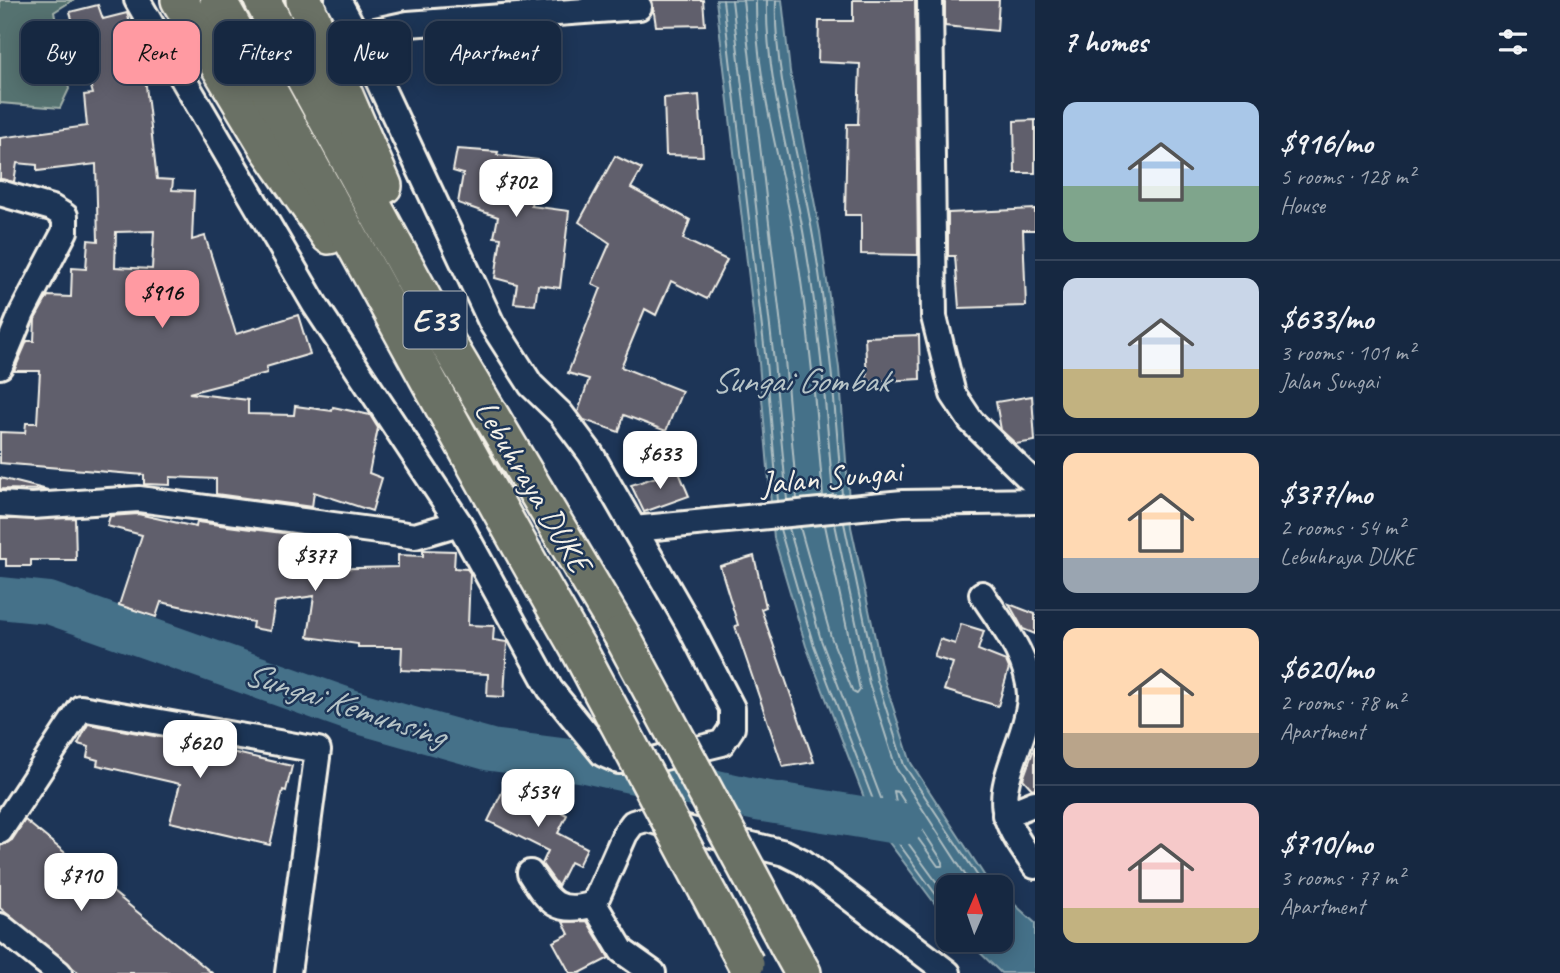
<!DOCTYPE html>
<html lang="en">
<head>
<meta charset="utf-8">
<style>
  body { margin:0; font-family:Caveat,sans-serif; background:#23344c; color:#f1f3f6; height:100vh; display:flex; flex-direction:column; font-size:26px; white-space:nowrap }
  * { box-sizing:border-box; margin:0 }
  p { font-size:23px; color:#9ea6b1 }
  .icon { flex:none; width:38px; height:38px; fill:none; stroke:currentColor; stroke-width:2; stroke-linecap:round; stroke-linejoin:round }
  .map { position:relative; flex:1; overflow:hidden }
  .side { display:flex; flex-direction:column; background:#162841; width:525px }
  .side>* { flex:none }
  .hud { position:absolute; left:21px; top:21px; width:665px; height:63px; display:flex; gap:14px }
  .needle { width:46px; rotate:2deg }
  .controls { position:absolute; left:936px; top:875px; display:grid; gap:14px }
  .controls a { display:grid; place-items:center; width:77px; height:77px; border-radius:14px; background:#162841; box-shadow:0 4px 18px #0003,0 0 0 2px #35445a; font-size:35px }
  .price { position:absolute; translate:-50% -60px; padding:0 16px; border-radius:14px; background:#fff; color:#222; font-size:23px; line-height:46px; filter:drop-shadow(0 2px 4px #0008) }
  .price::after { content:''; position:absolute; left:50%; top:42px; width:21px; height:16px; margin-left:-10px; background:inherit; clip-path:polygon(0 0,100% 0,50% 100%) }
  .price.selected { background:#ff9aa2; color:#111 }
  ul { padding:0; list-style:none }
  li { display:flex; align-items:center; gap:21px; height:175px; padding:0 28px }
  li+li { border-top:2px solid #35445a }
  li span { display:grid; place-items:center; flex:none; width:196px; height:140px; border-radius:14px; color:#555 }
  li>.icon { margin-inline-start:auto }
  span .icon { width:84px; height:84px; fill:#fffc; stroke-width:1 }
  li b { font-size:30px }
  h2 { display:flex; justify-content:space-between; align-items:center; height:84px; padding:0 28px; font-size:30px }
  .chip { padding:0 24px; border-radius:14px; background:#162841; box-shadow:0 4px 18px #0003,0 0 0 2px #35445a; font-size:24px; line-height:63px }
  .chip.selected { background:#ff9aa2; color:#111 }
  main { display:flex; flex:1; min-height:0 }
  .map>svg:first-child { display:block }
  .green { fill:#547270; stroke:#a4b2ac; stroke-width:2 }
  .water { fill:#457189; stroke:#8ba4af; stroke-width:2 }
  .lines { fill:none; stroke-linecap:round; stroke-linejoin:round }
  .shore { stroke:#aebec2; stroke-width:2 }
  .river { stroke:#457189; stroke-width:42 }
  .building { fill:#615e6c; stroke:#f4f1e8; stroke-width:2; fill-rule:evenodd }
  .minor-casing { stroke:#f4f1e8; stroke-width:30 }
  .highway-casing { stroke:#f4f1e8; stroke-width:40 }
  .minor { stroke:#1d3557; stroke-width:24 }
  .highway { stroke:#6b7165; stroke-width:35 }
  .highway-bridge-casing { stroke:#f4f1e8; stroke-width:40; stroke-linecap:butt }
  .highway-bridge { stroke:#6b7165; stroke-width:35 }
  .labels { text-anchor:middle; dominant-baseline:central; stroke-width:5; stroke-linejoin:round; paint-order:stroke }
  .shield { fill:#1d3557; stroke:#b4b9bc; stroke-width:2 }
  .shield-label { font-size:32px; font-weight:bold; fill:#f4f1e8 }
  .street-label { font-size:33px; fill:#f4f1e8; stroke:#1d3557 }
  .water-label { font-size:35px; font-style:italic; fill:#b7c4c7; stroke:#1d3557 }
</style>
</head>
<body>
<main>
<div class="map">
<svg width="1035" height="973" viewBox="0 0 1035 973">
  <rect width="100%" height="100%" fill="#1d3557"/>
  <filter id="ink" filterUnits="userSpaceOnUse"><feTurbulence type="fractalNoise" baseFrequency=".0143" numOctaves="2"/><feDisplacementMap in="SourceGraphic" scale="14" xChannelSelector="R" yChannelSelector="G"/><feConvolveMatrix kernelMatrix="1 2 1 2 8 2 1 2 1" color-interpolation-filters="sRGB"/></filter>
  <g filter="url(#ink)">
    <polygon class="green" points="0,0 73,0 54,12 69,89 60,108 0,103"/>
    <g class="water">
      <polygon points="716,0 782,0 790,72 820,232 839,368 851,527 884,679 911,763 986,878 996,887 948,887 948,921 873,821 806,646 774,538 759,363"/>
      <polygon points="1001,892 1035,923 1035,973 1001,973 967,940 1001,940"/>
    </g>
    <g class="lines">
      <g class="shore">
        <polyline points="723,0 766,362 778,501"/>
        <polyline points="732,0 774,361 787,500"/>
        <polyline points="743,0 785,360 797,499"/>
        <path d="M 756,0 C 755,79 781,160 794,237 C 809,323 816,410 823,497"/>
        <path d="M 767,0 C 765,74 790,158 803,231 C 819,319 826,407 833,496"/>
        <path d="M 776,0 C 773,71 800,160 812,231 C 828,318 835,406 842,495"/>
        <polyline points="844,523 877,680 904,765 985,887"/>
        <polyline points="835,524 869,683 896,768 973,887"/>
        <polyline points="800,527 831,637 853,692 857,694 860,690 825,525"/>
        <polyline points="789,528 821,640 887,814 948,898"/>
        <polyline points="780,529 813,643 880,818 948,911"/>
        <polygon points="894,791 898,792 943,862 942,866 938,866 897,809"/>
      </g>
      <polyline class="river" points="0,598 49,603 359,713 491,750 585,762 757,800 903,824"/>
    </g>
    <g class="building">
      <polygon points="652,0 703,0 705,25 656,26"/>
      <polygon points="853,0 915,0 918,255 861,254 861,215 845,215 847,124 858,124 860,64 818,62 819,21 853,21"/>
      <polygon points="945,0 999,0 997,31 945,26"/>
      <path d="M 98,5 L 103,19 L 127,13 L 132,30 L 115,35 L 125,72 L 144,69 L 157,179 L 173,180 L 172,190 L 194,191 L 192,240 L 205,236 L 236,334 L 298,315 L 310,354 L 266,367 L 267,373 L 189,393 L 248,400 L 248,414 L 294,415 L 295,406 L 332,411 L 333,407 L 370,415 L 378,428 L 369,473 L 382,478 L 372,511 L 314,492 L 312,507 L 216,494 L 216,479 L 170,477 L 170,485 L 144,484 L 144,475 L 0,463 L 0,432 L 25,433 L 26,423 L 37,423 L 40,371 L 14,371 L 27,341 L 34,341 L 35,319 L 48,296 L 71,297 L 72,268 L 86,269 L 88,240 L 98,241 L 96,164 L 37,171 L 37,165 L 17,163 L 14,182 L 0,179 L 0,138 L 87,126 L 84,95 L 93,94 L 70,12 ZM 154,231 L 152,269 L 115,267 L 116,232 Z"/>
      <polygon points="699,95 703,156 666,155 664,98"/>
      <polygon points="1035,120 1035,173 1015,173 1014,121"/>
      <polygon points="457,149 498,152 497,155 539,160 531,206 569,211 560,288 538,285 535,305 514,303 517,284 495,278 501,238 494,237 498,217 458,203 463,174 453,171"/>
      <polygon points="615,156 642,169 631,188 690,220 683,239 727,260 707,299 671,281 656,315 645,309 621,367 682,391 666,431 624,415 619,432 584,420 578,412 589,379 568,373 601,288 592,284 610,243 579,222"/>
      <polygon points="1035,209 1035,230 1023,230 1026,306 959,308 955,256 948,256 948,213"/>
      <polygon points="919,335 920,379 867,382 865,337"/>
      <polygon points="1032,396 1035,441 1016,444 1001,430 996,402"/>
      <polygon points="678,470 689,496 644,512 631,485"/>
      <polygon points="0,478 48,490 0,489"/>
      <polygon points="138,514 196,527 197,522 313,537 318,569 398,567 398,555 423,556 423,550 455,551 454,568 467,569 470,573 468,625 494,626 493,640 507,642 504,697 487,696 488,674 401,670 402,647 358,647 358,644 308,637 314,596 275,602 270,631 252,628 253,622 161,602 156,617 119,605 142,535 107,526 110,516"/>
      <polygon points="75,518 76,560 31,560 31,566 6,566 6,559 0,559 0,519"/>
      <polygon points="754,556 766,607 761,609 814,762 783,767 735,626 738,625 720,566"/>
      <polygon points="1009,604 1035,614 1035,634 1023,629"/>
      <polygon points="961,624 984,631 978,650 1006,661 1009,668 998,706 944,690 953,663 934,657 940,639 955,644"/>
      <polygon points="88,724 193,743 292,766 286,791 283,790 270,845 170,822 180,784 97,765 98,760 87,757 89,747 78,744"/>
      <polygon points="1035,746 1035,788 1032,789 1023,779"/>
      <polygon points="506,784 567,815 558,833 587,848 578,866 570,862 558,886 542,864 548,851 488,821"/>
      <polygon points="25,820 212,973 79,973 0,908 0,846 12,840"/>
      <polygon points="587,921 609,958 580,973 570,973 553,942 569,934 563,922"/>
    </g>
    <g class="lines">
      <g class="minor-casing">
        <g id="minor">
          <polyline points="137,0 315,305 459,523 550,689 603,754 619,761 648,761 722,743 732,728 732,708 688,623 591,454 561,414 531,385 492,324 357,35 338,0"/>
          <polyline points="930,0 934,317 953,394 971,421 1035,484"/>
          <polyline points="357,35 408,24 639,7"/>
          <polyline points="0,193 52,208 65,216 65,231 22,313 0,366"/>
          <polyline points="0,504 32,506 139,499 415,536 459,523"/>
          <polyline points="634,529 903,503 1035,501"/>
          <path d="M 982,594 C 1002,625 1029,657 1030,695 C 1030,710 1024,729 1019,743 C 997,804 997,812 1035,866"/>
          <polyline points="1005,815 1035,803"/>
          <polyline points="0,831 81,708 318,750 288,973"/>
          <path d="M 530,873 C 549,903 558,915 594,904 L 625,834 L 633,823 L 646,819 L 785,853 L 803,862 L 948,973"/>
          <polyline points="594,904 622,951 653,973"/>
          <polyline points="0,926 59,973"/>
        </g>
      </g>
      <g class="highway-casing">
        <g id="highway">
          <polyline points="179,0 268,148 329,236"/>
          <path d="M 218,0 C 341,215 455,435 579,650"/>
          <polyline points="262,0 447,342 621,634"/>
          <polyline points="304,0 384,186"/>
          <polyline points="788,946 803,973"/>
        </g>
      </g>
      <use href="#minor" class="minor"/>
      <use href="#highway" class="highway"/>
      <g class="highway-bridge-casing">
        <g id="highway-bridge">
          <polyline points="621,634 788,946"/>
          <polyline points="579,650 746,964"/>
        </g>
      </g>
      <use href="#highway-bridge" class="highway-bridge"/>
    </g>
  </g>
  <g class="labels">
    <rect class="shield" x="403.5" y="291.5" width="63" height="57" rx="5"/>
    <g class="shield-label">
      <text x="435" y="320">E33</text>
    </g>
    <g class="street-label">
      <text transform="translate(831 477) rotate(-5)">Jalan Sungai</text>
      <text transform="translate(533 486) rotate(59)">Lebuhraya DUKE</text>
    </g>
    <g class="water-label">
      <text x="800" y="380">Sungai Gombak</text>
      <text transform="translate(345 704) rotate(18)">Sungai Kemunsing</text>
    </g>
  </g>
</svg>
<div class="controls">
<a><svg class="needle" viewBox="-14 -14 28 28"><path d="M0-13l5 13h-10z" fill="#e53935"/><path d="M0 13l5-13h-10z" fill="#9ea6b1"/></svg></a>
</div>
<b class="price" style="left:516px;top:219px">$702</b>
<b class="price selected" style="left:162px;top:330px">$916</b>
<b class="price" style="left:660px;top:491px">$633</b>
<b class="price" style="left:315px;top:593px">$377</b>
<b class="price" style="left:200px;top:780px">$620</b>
<b class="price" style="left:538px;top:829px">$534</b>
<b class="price" style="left:81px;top:913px">$710</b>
<div class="hud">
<a class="chip">Buy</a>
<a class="chip selected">Rent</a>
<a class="chip">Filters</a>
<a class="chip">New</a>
<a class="chip">Apartment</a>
</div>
</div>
<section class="side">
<h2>7 homes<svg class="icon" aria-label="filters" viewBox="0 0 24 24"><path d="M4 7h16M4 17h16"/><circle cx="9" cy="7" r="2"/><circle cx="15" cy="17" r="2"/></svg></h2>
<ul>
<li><span style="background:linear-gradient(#a9c7e8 60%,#7fa58c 0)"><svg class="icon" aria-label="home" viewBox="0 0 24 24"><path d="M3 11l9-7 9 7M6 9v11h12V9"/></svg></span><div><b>$916/mo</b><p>5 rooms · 128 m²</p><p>House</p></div></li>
<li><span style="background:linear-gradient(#c9d6e8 65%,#c2b280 0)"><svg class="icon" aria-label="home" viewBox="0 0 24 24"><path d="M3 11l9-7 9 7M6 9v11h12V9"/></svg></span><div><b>$633/mo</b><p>3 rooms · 101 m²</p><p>Jalan Sungai</p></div></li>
<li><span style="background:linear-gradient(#ffd9b3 75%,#9aa5b1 0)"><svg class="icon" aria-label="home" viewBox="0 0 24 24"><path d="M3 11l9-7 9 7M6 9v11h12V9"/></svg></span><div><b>$377/mo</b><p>2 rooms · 54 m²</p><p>Lebuhraya DUKE</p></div></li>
<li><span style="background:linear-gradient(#ffd9b3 75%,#b9a48a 0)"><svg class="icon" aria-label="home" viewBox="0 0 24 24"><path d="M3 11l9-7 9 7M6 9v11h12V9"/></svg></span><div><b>$620/mo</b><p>2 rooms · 78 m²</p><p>Apartment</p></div></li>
<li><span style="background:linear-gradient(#f6c9c9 75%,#c2b280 0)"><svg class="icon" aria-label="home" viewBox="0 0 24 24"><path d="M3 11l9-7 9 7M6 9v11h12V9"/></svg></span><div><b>$710/mo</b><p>3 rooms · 77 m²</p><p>Apartment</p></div></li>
</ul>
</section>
</main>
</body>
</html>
